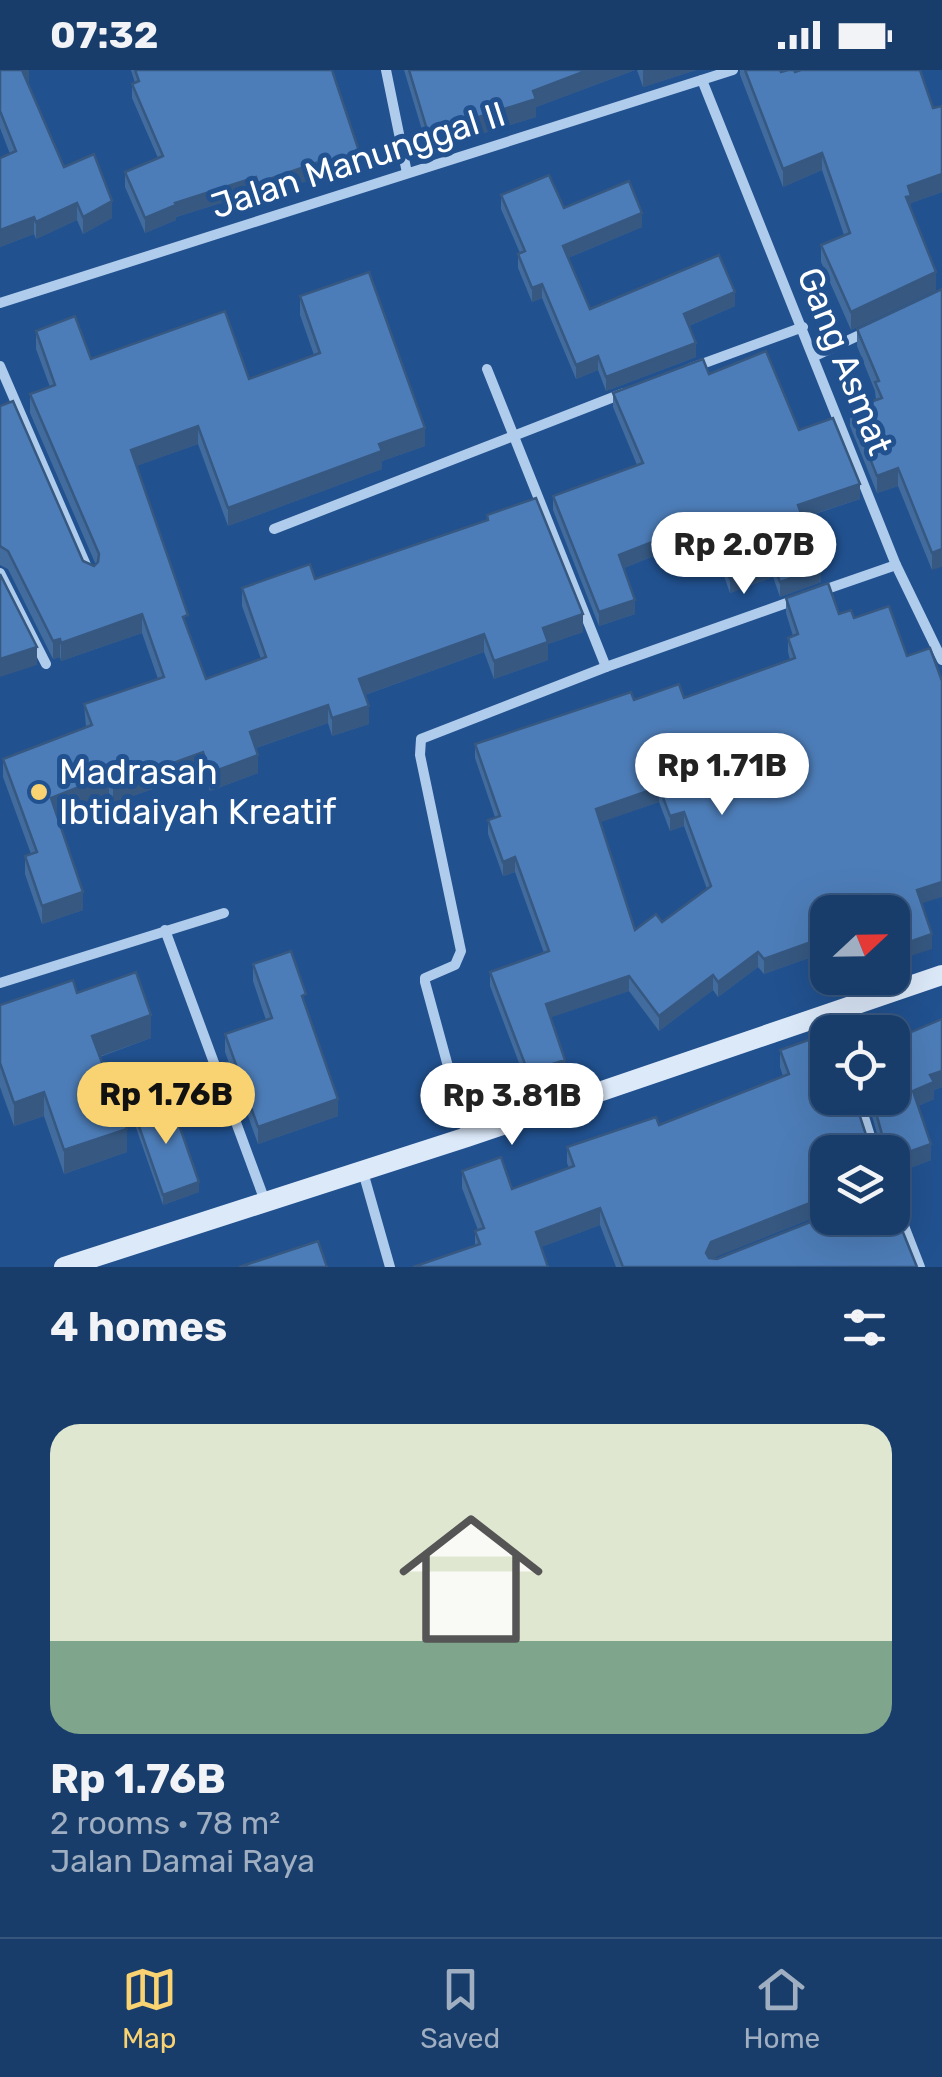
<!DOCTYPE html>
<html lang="en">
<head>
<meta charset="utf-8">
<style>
  body { margin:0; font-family:Rubik,sans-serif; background:#264873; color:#f1f3f6; height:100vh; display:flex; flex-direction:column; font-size:38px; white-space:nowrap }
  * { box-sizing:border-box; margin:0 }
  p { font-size:32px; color:#9faec1 }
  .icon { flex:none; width:55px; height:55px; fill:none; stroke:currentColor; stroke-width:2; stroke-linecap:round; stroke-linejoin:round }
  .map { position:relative; height:1197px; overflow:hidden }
  .side { display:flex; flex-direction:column; background:#193d6b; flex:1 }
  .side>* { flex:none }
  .needle { width:65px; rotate:68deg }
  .tools { position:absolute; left:810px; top:825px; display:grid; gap:20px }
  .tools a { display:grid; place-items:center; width:100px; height:100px; border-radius:20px; background:#193d6b; box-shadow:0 10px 40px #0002,0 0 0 2px #37567e; font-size:50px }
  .price { position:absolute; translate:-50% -85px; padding:0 22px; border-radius:35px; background:#fff; color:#222; font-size:32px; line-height:65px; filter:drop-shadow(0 2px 5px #0008) }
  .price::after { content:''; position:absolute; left:50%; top:60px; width:30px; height:22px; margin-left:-15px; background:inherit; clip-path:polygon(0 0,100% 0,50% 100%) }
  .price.active { background:#f9d271; color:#111 }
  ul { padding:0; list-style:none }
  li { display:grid; align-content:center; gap:20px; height:530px; padding:0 50px }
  li span { display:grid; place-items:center; height:310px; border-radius:30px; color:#555 }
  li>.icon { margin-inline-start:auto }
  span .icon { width:180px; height:180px; fill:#fffc; stroke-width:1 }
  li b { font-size:42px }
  h2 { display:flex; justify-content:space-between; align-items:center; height:120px; padding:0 50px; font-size:42px }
  .status { display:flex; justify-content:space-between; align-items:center; height:70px; padding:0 50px; background:#193d6b; direction:ltr }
  .status svg { height:28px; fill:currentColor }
  .tabs { display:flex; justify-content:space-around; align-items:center; height:140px; border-top:2px solid #37567e; background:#193d6b; font-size:28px; color:#9faec1 }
  .tabs a { display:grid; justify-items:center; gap:5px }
  .tabs .active { color:#f9d271 }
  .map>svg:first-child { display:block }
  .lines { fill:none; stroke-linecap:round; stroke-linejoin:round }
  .street { stroke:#b0ccec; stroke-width:10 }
  .secondary { stroke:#dce9f9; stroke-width:20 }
  .wall { fill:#426c9e; fill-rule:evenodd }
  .shaded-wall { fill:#365881 }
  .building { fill:#4d7db8; stroke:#365881; stroke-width:2.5; fill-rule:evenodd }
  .poi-dot { fill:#f9d271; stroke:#21518f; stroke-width:4 }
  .labels { text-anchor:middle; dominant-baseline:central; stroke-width:10; stroke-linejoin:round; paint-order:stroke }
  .street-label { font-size:35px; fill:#fff; stroke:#21518f }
  .poi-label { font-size:35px; fill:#fff; stroke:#21518f; text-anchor:start }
</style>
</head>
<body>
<div class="status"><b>07:32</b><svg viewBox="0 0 49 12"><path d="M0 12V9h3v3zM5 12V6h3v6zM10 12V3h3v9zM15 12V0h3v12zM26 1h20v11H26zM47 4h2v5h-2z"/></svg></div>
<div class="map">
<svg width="942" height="1197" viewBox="0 0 942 1197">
  <rect width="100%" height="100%" fill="#21518f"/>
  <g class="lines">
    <g class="street">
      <polyline points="386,0 407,103"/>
      <polyline points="702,10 896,495 942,590"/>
      <polyline points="0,233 733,0"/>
      <polyline points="815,286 868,261"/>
      <polyline points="0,296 89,502"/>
      <polyline points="691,298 803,257"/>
      <polyline points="487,299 606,597"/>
      <polyline points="274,459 624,323"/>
      <polyline points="0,503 46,594"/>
      <polyline points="821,521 896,495"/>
      <polyline points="165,860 265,1131"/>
      <polyline points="0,913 224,843"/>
      <polyline points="831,942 837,962"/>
      <polyline points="858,1028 875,1082"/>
      <polyline points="467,1066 425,912 425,908 455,895 461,881 420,685 421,669 606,597 795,530"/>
      <polyline points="363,1102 390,1197"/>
      <polyline points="892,1138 901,1148 920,1197"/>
    </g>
    <polyline class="secondary" points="64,1197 467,1067 942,905"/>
  </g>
  <g class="wall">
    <polygon points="0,0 29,0 28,12 64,97 112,148 83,164 77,150 36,169 34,164 0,177 0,88 10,84 0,58"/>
    <polygon points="131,0 332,0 360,98 317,112 316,108 258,127 256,122 176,147 176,150 145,163 125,117 125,102 158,88 132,28 132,14 135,13"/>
    <polygon points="404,0 635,0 536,37 536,47 428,80"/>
    <polygon points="637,0 696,0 643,17"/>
    <polygon points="740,0 780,0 781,2 795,2 933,38 942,36 942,122 911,133 911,139 936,220 851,260 821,192 821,175 844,165 822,100 783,117 740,5"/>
    <polygon points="501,125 642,157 568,188 590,239 735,236 689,256 696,287 606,321 598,300 576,309 542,228 532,232 518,198 518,184 520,183 501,139"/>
    <polygon points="942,219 932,500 898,416 877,423 850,356 850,339 876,330 875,321 857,276 857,259"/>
    <polygon points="300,226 425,376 382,391 382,399 228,456 198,374 136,396 188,560 206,609 261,589 242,536 242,518 315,509 487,450 487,445 583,562 548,574 548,590 494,609 484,582 365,625 369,654 332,666 328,653 256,678 258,703 210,721 203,701 113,733 109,723 56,743 83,840 42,854 25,804 25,786 31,784 3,707 3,689 86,657 84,634 158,609 142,563 61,591 60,587 53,589 8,499 0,495 0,336 83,491 94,496 96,495 30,343 30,324 50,317 36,279 36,261 91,289 249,309 314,285 300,245"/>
    <polygon points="709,304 799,360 860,429 803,448 821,512 780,527 773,507 730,523 711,470 684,479 683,474 624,498 635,544 599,556 553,440 553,426 637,395 613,337 613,323"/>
    <path d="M 786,528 L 922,833 L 932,879 L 892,842 L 828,842 L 828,881 L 764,904 L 758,897 L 718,927 L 713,920 L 659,961 L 629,921 L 551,947 L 565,1004 L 528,1017 L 490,916 L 490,902 L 544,883 L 515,802 L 503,806 L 488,764 L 488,750 L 495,747 L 475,688 L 475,674 L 634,630 L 684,628 L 790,590 L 788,582 L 788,568 L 793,566 L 786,543 ZM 659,732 L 670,761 L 684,756 L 707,819 L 662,852 L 635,860 L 600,752 Z"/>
    <polygon points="253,894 306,938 338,1046 258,1074 225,982 225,964 266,950 253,911"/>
    <polygon points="77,923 151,968 100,987 127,1082 64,1104 44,1046 14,1056 0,1017 0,935"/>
    <polygon points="941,944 942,1017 934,1020 934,1029 918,1036 931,1090 892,1105 892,1082 828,1082 828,1142 712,1188 917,1197 616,1197 600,1155 541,1177 475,1176 475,1161 478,1160 462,1118 462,1101 512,1119 569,1098 567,1093 567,1077 659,1055 783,1006 780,997 780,980 874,1074 879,1071 867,1028 892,1028 941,949"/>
    <polygon points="134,1042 199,1122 163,1135 134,1052"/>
  </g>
  <g class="shaded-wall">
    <polygon points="21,0 29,0 29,12 21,15"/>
    <polygon points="588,0 635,0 536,37 536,47 428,80 428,63"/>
    <polygon points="643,0 696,0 643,17"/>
    <polygon points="822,83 822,100 783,117 783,99"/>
    <polygon points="360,84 360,98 317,112 317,98"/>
    <polygon points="316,93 316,108 258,127 258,113"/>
    <polygon points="942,104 942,122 911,133 911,143 906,145 908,116"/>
    <polygon points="256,107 256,122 176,147 176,150 145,163 145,148 175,133"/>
    <polygon points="112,131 112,148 83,164 83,147"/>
    <polygon points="77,133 77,150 36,169 36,152"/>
    <polygon points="642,143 642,157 563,190 563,176"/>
    <polygon points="34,147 34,164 0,177 0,160"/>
    <polygon points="936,202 936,220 851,260 851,242"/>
    <polygon points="542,214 542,228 532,232 532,218"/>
    <polygon points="735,222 735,236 684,258 684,244"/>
    <polygon points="696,273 696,287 606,321 606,307"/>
    <polygon points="598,286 598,300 576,309 576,295"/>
    <polygon points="198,356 198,374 131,398 131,380"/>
    <polygon points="425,358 425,376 382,391 382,399 228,456 228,438 379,374"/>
    <polygon points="898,398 898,416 877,423 877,406"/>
    <polygon points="860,414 860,429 798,449 798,435"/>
    <polygon points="711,456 711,470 684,479 684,465"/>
    <polygon points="683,460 683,474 619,500 619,485"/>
    <polygon points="942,479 942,497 932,500 932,483"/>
    <polygon points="773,493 773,507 730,523 730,509"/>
    <polygon points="821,498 821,512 780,527 780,512"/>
    <polygon points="635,530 635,544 599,556 599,542"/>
    <polygon points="142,544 142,563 61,591 61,573"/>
    <polygon points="583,544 583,562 548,574 548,590 494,609 494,591 543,558"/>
    <polygon points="484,564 484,582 359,627 359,609"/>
    <polygon points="60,569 60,587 53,589 53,571"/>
    <polygon points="37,577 37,595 0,607 0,589"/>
    <polygon points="328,635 328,653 250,680 250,662"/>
    <polygon points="369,636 369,654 332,666 332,648"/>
    <polygon points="203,682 203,701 113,733 113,715"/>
    <polygon points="258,685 258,703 210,721 210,703"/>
    <polygon points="109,705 109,723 51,746 51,728"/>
    <polygon points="659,717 659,732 596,754 596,739"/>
    <polygon points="684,742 684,756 670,761 670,746"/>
    <polygon points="515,787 515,802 503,806 503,792"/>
    <polygon points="942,812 942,827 917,835 917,820"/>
    <polygon points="83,822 83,840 42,854 42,836"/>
    <polygon points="932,864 932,879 892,892 892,878"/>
    <polygon points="828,866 828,881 764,904 764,889"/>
    <polygon points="758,882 758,897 718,927 718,912"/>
    <polygon points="713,905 713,920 659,961 659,946"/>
    <polygon points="629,906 629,921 546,949 546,934"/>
    <polygon points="151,945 151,968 92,989 92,966"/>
    <polygon points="565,990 565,1004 528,1017 528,1002"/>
    <polygon points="942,1001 942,1017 934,1020 934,1029 913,1038 913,1021 930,1005"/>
    <polygon points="44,1022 44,1046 14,1056 14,1033"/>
    <polygon points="338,1029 338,1046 258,1074 258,1057"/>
    <polygon points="127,1059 127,1082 64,1104 64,1080"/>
    <polygon points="931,1074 931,1090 892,1105 892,1088"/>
    <polygon points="199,1112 199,1122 163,1135 163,1125"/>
    <polygon points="828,1126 828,1142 711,1189 706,1183 711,1172"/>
    <polygon points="600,1138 600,1155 536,1179 536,1162"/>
  </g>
  <g class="building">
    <polygon points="0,0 22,0 64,97 94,84 112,131 83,147 77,133 36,152 34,147 0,160 0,88 16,81 0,41"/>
    <polygon points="135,0 332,0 360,84 317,98 316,93 258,113 256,107 175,133 176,135 145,148 125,102 163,86 132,14 139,11"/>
    <polygon points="409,0 588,0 533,21 536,29 428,63"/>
    <polygon points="745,0 780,0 781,2 788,0 794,0 795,2 801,0 920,0 933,38 942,36 942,104 908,116 911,126 906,127 936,202 851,242 821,175 850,163 822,83 783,99"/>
    <polygon points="549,105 564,138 629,111 642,143 563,176 590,239 719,185 735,222 684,244 696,273 606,307 598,286 576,295 542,214 532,218 518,184 525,181 501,125"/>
    <polygon points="369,202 425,358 379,374 382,381 228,438 198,356 131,380 188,545 183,547 206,609 266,587 242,518 310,494 315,509 488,450 487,445 536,428 583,544 543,558 548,572 494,591 484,564 359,609 369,636 332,648 328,635 250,662 258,685 210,703 203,682 113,715 109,705 51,728 83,822 42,836 25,786 37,782 3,689 92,655 84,634 164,607 142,544 61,573 60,569 53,571 8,481 0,476 0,336 13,331 83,491 94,496 98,492 99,484 30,324 55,315 36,261 75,246 91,289 225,241 249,309 320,283 300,226"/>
    <polygon points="942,219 942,479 932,483 898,398 877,406 850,339 882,328 875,312 879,311 857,259"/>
    <polygon points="766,281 799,360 833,348 860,414 798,435 821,498 780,512 773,493 730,509 711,456 684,465 683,460 619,485 635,530 599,542 553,426 643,393 613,323 703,289 709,304"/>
    <polygon points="0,504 37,577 0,589"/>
    <path d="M 828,513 L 839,544 L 851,540 L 854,548 L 889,536 L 907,586 L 930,578 L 942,611 L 942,812 L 917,820 L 932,864 L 892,878 L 892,842 L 828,842 L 828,866 L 764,889 L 758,882 L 718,912 L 713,905 L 659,946 L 629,906 L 546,934 L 565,990 L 528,1002 L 490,902 L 549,881 L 515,787 L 503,792 L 488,750 L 500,746 L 475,674 L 631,622 L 634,630 L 679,614 L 684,628 L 795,588 L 788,568 L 798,564 L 786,528 ZM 659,717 L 670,746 L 684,742 L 711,816 L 662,852 L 656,844 L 635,860 L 596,739 Z"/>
    <polygon points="291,881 306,924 302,926 338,1029 258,1057 225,964 272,948 253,894"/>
    <polygon points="136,902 151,945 92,966 127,1059 64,1080 44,1022 14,1033 0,993 0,935 73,910 77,923"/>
    <polygon points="942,949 942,1001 930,1005 934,1012 913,1021 931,1074 892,1088 892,1082 828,1082 828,1126 711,1172 706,1183 709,1188 717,1189 828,1145 828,1148 892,1148 892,1135 917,1197 623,1197 600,1138 536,1162 548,1197 413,1197 480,1174 475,1161 484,1158 462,1101 501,1087 512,1119 574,1096 567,1077 656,1047 659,1055 789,1004 780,980 828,963 828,1028 854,1028 867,1068 874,1074 883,1068 872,1028 892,1028 892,970"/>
    <polygon points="170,1029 199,1112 163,1125 134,1042"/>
    <polygon points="318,1171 327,1197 239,1197"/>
  </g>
  <circle class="poi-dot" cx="39" cy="722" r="10"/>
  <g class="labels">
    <g class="street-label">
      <text transform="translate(358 90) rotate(-18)">Jalan Manunggal II</text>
      <text transform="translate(845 291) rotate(68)">Gang Asmat</text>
    </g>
    <g class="poi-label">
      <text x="59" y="702">Madrasah<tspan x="59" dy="40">Ibtidaiyah Kreatif</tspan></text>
    </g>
  </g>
</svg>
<div class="tools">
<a><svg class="needle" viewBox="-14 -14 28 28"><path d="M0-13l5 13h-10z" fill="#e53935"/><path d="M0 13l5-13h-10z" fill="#9faec1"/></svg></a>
<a><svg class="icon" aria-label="locate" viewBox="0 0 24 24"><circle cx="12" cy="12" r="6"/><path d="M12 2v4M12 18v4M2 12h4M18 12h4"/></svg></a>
<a><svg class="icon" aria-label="layers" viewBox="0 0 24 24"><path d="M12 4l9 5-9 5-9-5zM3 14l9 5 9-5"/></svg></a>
</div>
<b class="price" style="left:744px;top:527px">Rp 2.07B</b>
<b class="price" style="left:722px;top:748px">Rp 1.71B</b>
<b class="price active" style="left:166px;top:1077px">Rp 1.76B</b>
<b class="price" style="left:512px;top:1078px">Rp 3.81B</b>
</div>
<section class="side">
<h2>4 homes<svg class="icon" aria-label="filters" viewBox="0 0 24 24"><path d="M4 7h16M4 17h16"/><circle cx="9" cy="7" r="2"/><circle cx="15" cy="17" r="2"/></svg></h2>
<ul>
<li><span style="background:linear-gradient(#dfe7d0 70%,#7fa58c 0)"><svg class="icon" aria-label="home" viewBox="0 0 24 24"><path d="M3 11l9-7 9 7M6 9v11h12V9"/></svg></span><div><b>Rp 1.76B</b><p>2 rooms · 78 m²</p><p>Jalan Damai Raya</p></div></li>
</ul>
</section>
<nav class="tabs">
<a class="active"><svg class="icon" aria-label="map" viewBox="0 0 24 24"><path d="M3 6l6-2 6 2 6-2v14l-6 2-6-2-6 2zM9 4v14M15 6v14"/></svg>Map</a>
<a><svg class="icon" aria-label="saved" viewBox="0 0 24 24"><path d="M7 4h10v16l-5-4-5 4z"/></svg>Saved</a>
<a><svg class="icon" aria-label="home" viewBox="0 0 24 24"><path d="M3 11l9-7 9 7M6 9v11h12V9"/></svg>Home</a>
</nav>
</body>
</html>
